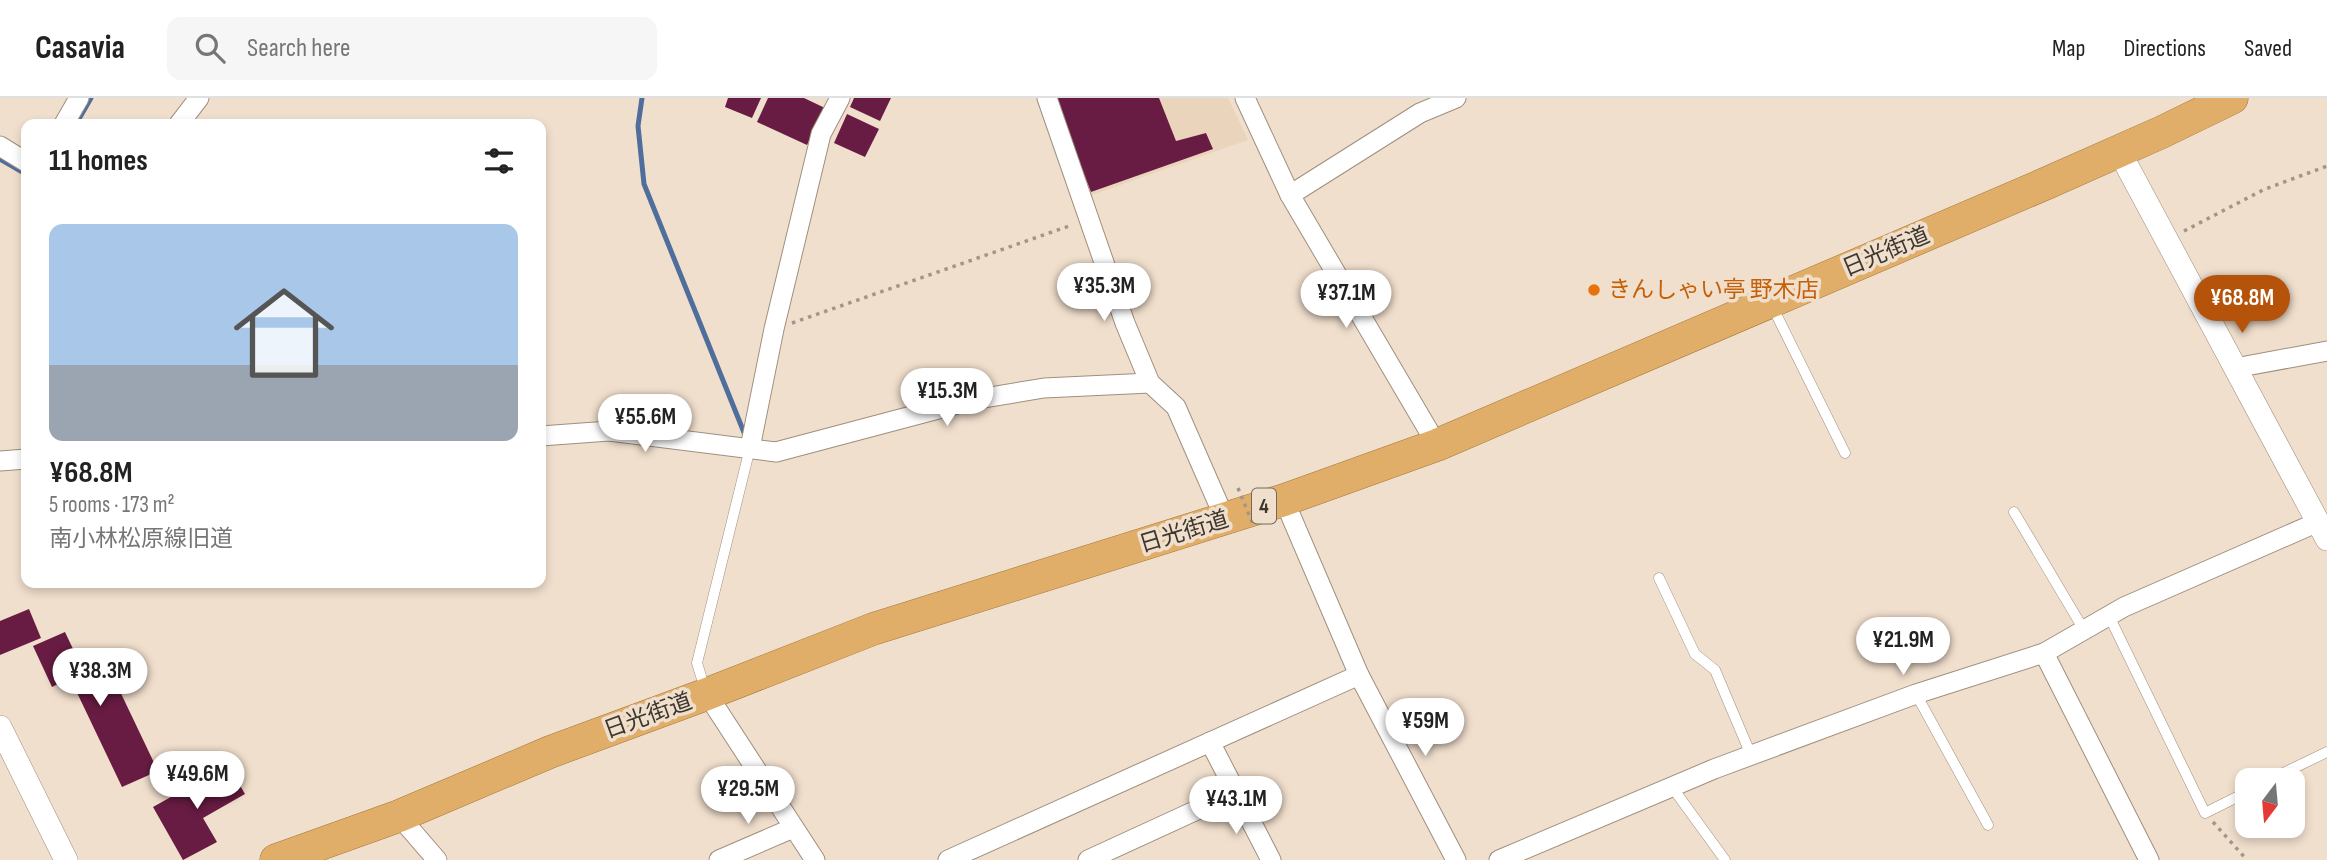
<!DOCTYPE html>
<html lang="en">
<head>
<meta charset="utf-8">
<style>
  body { margin:0; font-family:"Sofia Sans Condensed","Noto Sans JP",sans-serif; background:#f6f6f6; color:#222; height:100vh; display:flex; flex-direction:column; font-size:26px; white-space:nowrap }
  * { box-sizing:border-box; margin:0 }
  p { font-size:23px; color:#767676 }
  .icon { flex:none; width:38px; height:38px; fill:none; stroke:currentColor; stroke-width:2; stroke-linecap:round; stroke-linejoin:round }
  .map { position:relative; flex:1; overflow:hidden }
  .details { position:absolute; left:21px; top:21px; width:525px; height:469px; display:flex; flex-direction:column; background:#fff; border-radius:14px; box-shadow:0 4px 10px #0003 }
  .details>* { flex:none }
  .needle { width:46px; rotate:196deg }
  .fabs { position:absolute; left:2235px; top:670px; display:grid; gap:14px }
  .fabs a { display:grid; place-items:center; width:70px; height:70px; border-radius:14px; background:#fff; box-shadow:0 4px 10px #0003; font-size:35px }
  .price { position:absolute; translate:-50% -60px; padding:0 16px; border-radius:24px; background:#fff; color:#222; font-size:23px; line-height:46px; filter:drop-shadow(0 2px 4px #0008) }
  .price::after { content:''; position:absolute; left:50%; top:42px; width:21px; height:16px; margin-left:-10px; background:inherit; clip-path:polygon(0 0,100% 0,50% 100%) }
  .price.selected { background:#b45309; color:#fff }
  ul { padding:0; list-style:none }
  li { display:grid; align-content:center; gap:14px; height:371px; padding:0 28px }
  li span { display:grid; place-items:center; height:217px; border-radius:14px; color:#555 }
  li>.icon { margin-inline-start:auto }
  span .icon { width:126px; height:126px; fill:#fffc; stroke-width:1 }
  li b { font-size:30px }
  h2 { display:flex; justify-content:space-between; align-items:center; height:84px; padding:0 28px; font-size:30px }
  header { display:flex; align-items:center; gap:42px; box-sizing:border-box; height:98px; padding:0 35px; background:#fff; border-bottom:2px solid #e0e0e0 }
  header strong { font-size:33px }
  nav { display:flex; gap:38px; margin-inline-start:auto; font-size:24px }
  .search { width:490px; height:63px; background:#f6f6f6; display:flex; align-items:center; gap:18px; box-sizing:border-box; padding:0 24px; border-radius:14px; color:#767676; font-size:26px }
  .map>svg:first-child { display:block }
  .built { fill:#ead4bb }
  .lines { fill:none; stroke-linecap:round; stroke-linejoin:round }
  .stream { stroke:#506e9c; stroke-width:5 }
  .building { fill:#691c43 }
  .service-casing { stroke:#9f8f7e; stroke-width:11 }
  .minor-casing { stroke:#9f8f7e; stroke-width:21 }
  .tertiary-casing { stroke:#9f8f7e; stroke-width:24 }
  .trunk-casing { stroke:#a2773b; stroke-width:33 }
  .path { stroke:#a39688; stroke-width:3.5; stroke-dasharray:3.5 5; stroke-linecap:butt }
  .service { stroke:#fff; stroke-width:10 }
  .minor { stroke:#fff; stroke-width:19 }
  .tertiary { stroke:#fff; stroke-width:23 }
  .trunk { stroke:#e0ae68; stroke-width:32 }
  .path-bridge { stroke:#a39688; stroke-width:3.5; stroke-dasharray:3.5 5; stroke-linecap:butt }
  .food-dot { fill:#e8710a; stroke:#f1dfcd; stroke-width:2.5 }
  .labels { text-anchor:middle; dominant-baseline:central; stroke-width:7; stroke-linejoin:round; paint-order:stroke }
  .shield { fill:#f1dfcd; stroke:#73695e; stroke-width:2 }
  .shield-label { font-size:21px; font-weight:bold; fill:#3d372f }
  .street-label { font-size:23px; fill:#3d372f; stroke:#f1dfcd }
  .food-label { font-size:23px; fill:#c56008; stroke:#f1dfcd; text-anchor:start }
</style>
</head>
<body>
<header>
<strong>Casavia</strong>
<div class="search"><svg class="icon" aria-label="search" viewBox="0 0 24 24"><circle cx="10" cy="10" r="6"/><path d="M15 15l6 6"/></svg>Search here</div>
<nav><a>Map</a><a>Directions</a><a>Saved</a></nav>
</header>
<div class="map">
<svg width="2327" height="762" viewBox="0 0 2327 762">
  <rect width="100%" height="100%" fill="#f1dfcd"/>
  <polygon class="built" points="1050,0 1228,0 1248,42 1089,98"/>
  <g class="lines">
    <g class="stream">
      <polyline points="642,0 638,28 644,86 745,337"/>
      <polyline points="76,26 91,0"/>
      <polyline points="0,61 26,76"/>
    </g>
  </g>
  <g class="building">
    <polygon points="728,0 761,0 752,20 725,9"/>
    <polygon points="768,0 804,0 825,10 807,47 757,24"/>
    <polygon points="854,0 891,0 880,23 850,9"/>
    <polygon points="1054,0 1159,0 1176,43 1206,35 1213,51 1091,94"/>
    <polygon points="847,16 879,31 865,59 834,45"/>
    <polygon points="29,511 41,540 0,557 0,523"/>
    <polygon points="65,534 83,572 105,562 158,673 122,689 70,580 52,589 33,548"/>
    <polygon points="228,667 245,696 203,720 217,744 183,762 153,709"/>
  </g>
  <g class="lines">
    <g class="service-casing">
      <g id="service">
        <polyline points="1772,208 1845,355"/>
        <polyline points="2014,414 2084,532"/>
        <polyline points="1659,480 1695,556 1715,572 1751,657"/>
        <polyline points="2109,518 2205,715 2247,694"/>
        <polyline points="705,591 697,565 750,350"/>
        <polyline points="1916,596 1988,727"/>
        <polyline points="2269,682 2327,654"/>
        <polyline points="1672,689 1725,762"/>
      </g>
    </g>
    <g class="minor-casing">
      <g id="minor">
        <polyline points="1047,0 1125,225 1150,285 1176,309 1225,421"/>
        <polyline points="1245,0 1290,97 1437,347"/>
        <polyline points="64,26 79,0"/>
        <polyline points="179,26 199,0"/>
        <polyline points="0,48 26,64"/>
        <polyline points="1290,97 1420,15 1456,0"/>
        <polyline points="2235,270 2327,253"/>
        <polyline points="541,338 609,333 776,354 972,302 1044,290 1150,285"/>
        <polyline points="750,350 774,231 821,36 840,0"/>
        <polyline points="0,363 26,361"/>
        <polyline points="1284,402 1359,577 1456,762"/>
        <polyline points="2044,555 2149,762"/>
        <polyline points="707,596 815,762"/>
        <polyline points="1210,644 1271,762"/>
        <polyline points="399,718 437,762"/>
        <polyline points="719,762 793,730"/>
        <polyline points="948,762 1359,577"/>
        <polyline points="1088,762 1236,694"/>
        <polyline points="1499,762 1714,671 1916,596 2044,555 2124,509 2318,424"/>
      </g>
    </g>
    <g class="tertiary-casing">
      <g id="tertiary">
        <polyline points="2119,53 2327,441"/>
        <polyline points="0,629 66,762"/>
      </g>
    </g>
    <g class="trunk-casing">
      <polyline id="trunk" points="276,762 399,718 550,654 707,596 873,531 1284,402 1437,347 2047,85 2162,34 2232,0"/>
    </g>
    <g class="path">
      <polyline points="2184,133 2263,92 2327,68"/>
      <polyline points="792,225 1072,127"/>
      <polyline points="2213,724 2247,762"/>
    </g>
    <use href="#service" class="service"/>
    <use href="#minor" class="minor"/>
    <use href="#tertiary" class="tertiary"/>
    <use href="#trunk" class="trunk"/>
    <polyline class="path-bridge" points="1238,390 1254,429"/>
  </g>
  <circle class="food-dot" cx="1594" cy="192" r="7"/>
  <g class="labels">
    <rect class="shield" x="1252" y="390.5" width="24" height="35" rx="5"/>
    <g class="shield-label">
      <text x="1264" y="408">4</text>
    </g>
    <g class="street-label">
      <text transform="translate(1886 154) rotate(-23)">日光街道</text>
      <text transform="translate(1184 434) rotate(-17)">日光街道</text>
      <text transform="translate(648 618) rotate(-20)">日光街道</text>
    </g>
    <g class="food-label">
      <text x="1608" y="192">きんしゃい亭 野木店</text>
    </g>
  </g>
</svg>
<div class="fabs">
<a><svg class="needle" viewBox="-14 -14 28 28"><path d="M0-13l5 13h-10z" fill="#e53935"/><path d="M0 13l5-13h-10z" fill="#767676"/></svg></a>
</div>
<b class="price" style="left:1104px;top:225px">¥35.3M</b>
<b class="price" style="left:1346px;top:232px">¥37.1M</b>
<b class="price selected" style="left:2242px;top:237px">¥68.8M</b>
<b class="price" style="left:947px;top:330px">¥15.3M</b>
<b class="price" style="left:645px;top:356px">¥55.6M</b>
<b class="price" style="left:1903px;top:579px">¥21.9M</b>
<b class="price" style="left:100px;top:610px">¥38.3M</b>
<b class="price" style="left:1425px;top:660px">¥59M</b>
<b class="price" style="left:197px;top:713px">¥49.6M</b>
<b class="price" style="left:748px;top:728px">¥29.5M</b>
<b class="price" style="left:1236px;top:738px">¥43.1M</b>
<section class="details">
<h2>11 homes<svg class="icon" aria-label="filters" viewBox="0 0 24 24"><path d="M4 7h16M4 17h16"/><circle cx="9" cy="7" r="2"/><circle cx="15" cy="17" r="2"/></svg></h2>
<ul>
<li><span style="background:linear-gradient(#a9c7e8 65%,#9aa5b1 0)"><svg class="icon" aria-label="home" viewBox="0 0 24 24"><path d="M3 11l9-7 9 7M6 9v11h12V9"/></svg></span><div><b>¥68.8M</b><p>5 rooms · 173 m²</p><p>南小林松原線旧道</p></div></li>
</ul>
</section>
</div>
</body>
</html>
